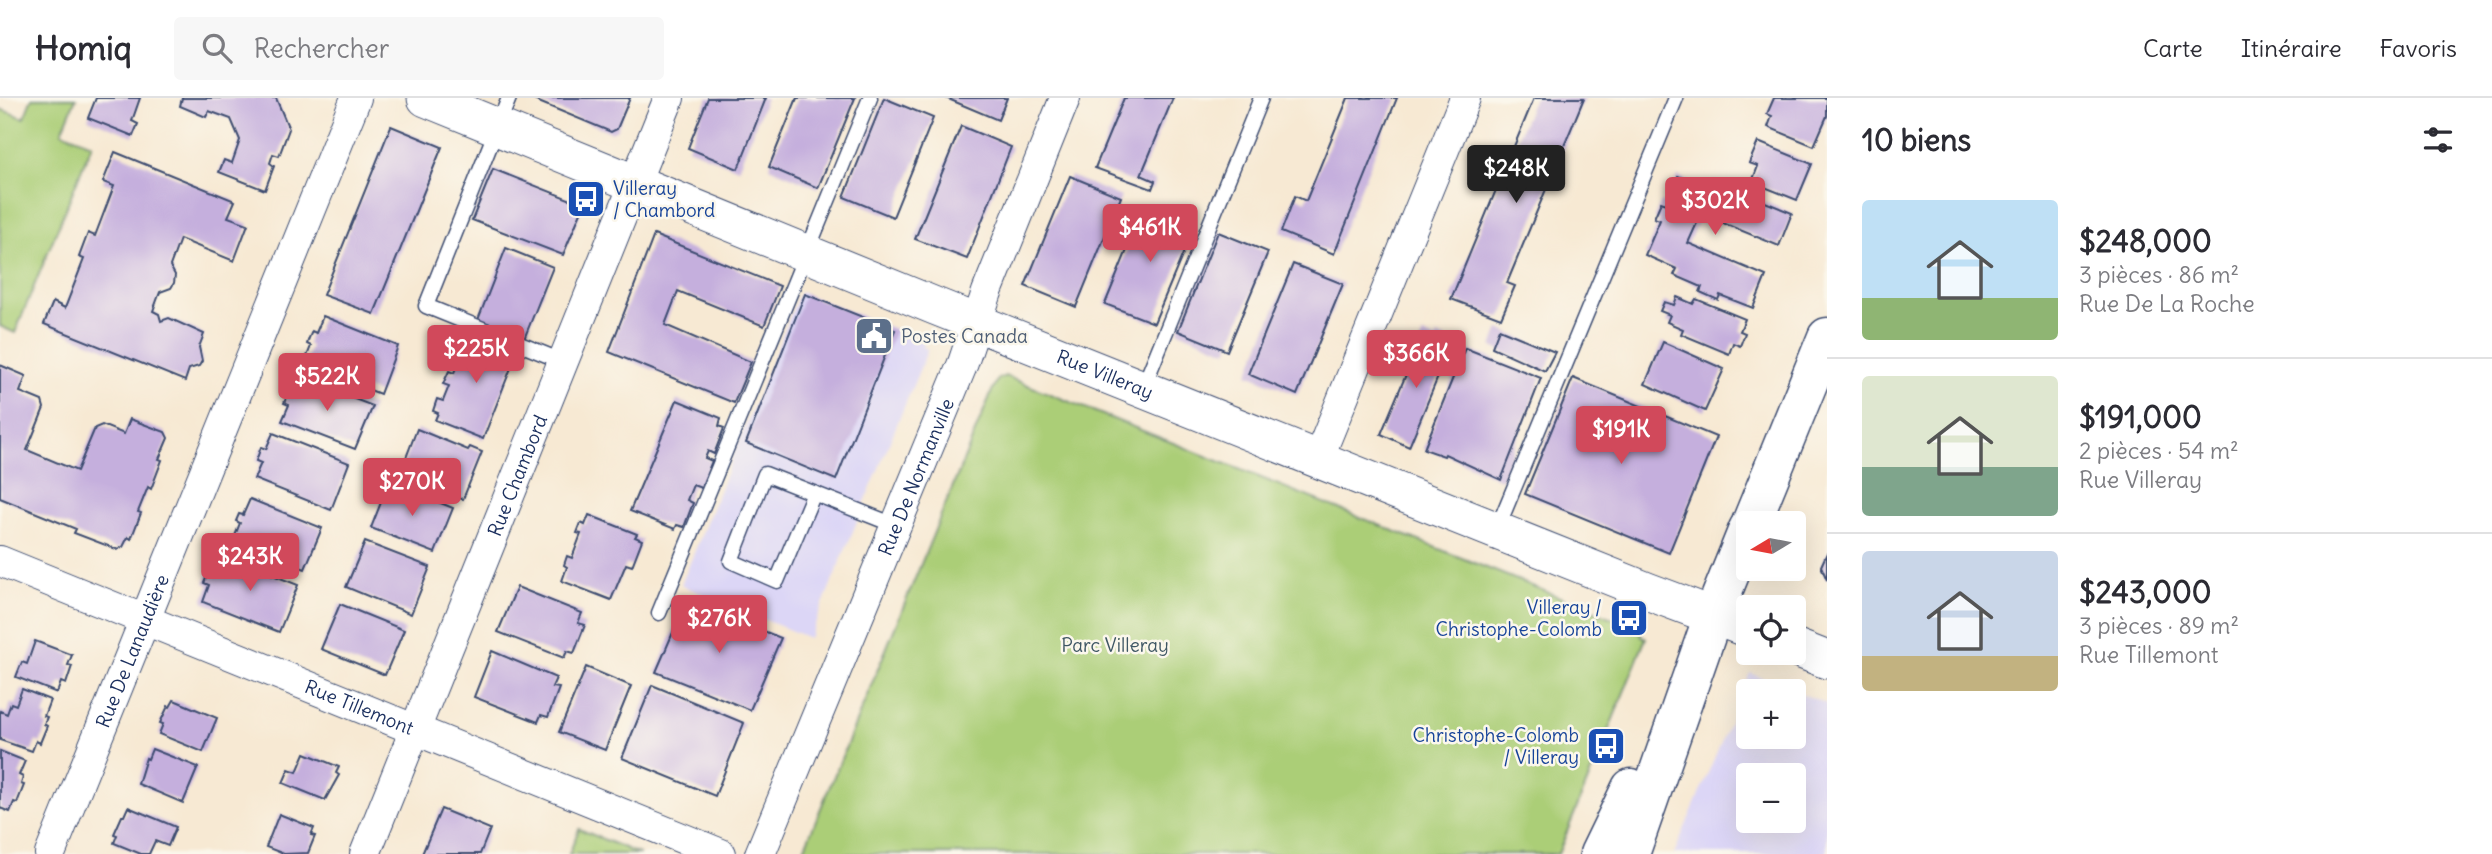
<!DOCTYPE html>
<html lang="fr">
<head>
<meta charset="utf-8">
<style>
  body { margin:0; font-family:Delius,sans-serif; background:#f7f7f7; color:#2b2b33; height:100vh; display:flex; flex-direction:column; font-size:26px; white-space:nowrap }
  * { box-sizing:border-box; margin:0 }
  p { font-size:23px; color:#7c7c81 }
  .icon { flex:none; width:38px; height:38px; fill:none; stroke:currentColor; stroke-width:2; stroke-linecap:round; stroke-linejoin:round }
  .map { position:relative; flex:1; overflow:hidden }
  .sheet { display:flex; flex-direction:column; background:#fff; width:665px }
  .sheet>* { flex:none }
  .needle { width:46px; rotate:260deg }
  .tools { position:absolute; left:1736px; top:413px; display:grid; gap:14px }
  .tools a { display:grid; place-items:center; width:70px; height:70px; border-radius:7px; background:#fff; box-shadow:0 7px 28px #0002; font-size:35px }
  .price { position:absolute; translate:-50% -60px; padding:0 16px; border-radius:7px; background:#d1495b; color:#fff; font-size:23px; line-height:46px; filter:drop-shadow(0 2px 4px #0008) }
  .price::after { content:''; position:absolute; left:50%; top:42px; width:21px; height:16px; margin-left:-10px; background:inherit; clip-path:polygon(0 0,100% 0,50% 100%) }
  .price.active { background:#222; color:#fff }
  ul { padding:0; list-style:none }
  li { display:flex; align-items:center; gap:21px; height:175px; padding:0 35px }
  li+li { border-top:2px solid #e1e1e2 }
  li span { display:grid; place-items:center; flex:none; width:196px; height:140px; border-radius:7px; color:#555 }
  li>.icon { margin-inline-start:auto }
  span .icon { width:84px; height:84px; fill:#fffc; stroke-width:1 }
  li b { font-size:30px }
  h2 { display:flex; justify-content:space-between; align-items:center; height:84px; padding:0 35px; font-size:30px }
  header { display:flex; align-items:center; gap:42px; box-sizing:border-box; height:98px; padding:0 35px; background:#fff; border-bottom:2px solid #e1e1e2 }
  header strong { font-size:33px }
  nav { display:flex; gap:38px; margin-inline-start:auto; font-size:24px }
  .search { width:490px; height:63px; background:#f7f7f7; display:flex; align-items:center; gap:18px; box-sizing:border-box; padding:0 24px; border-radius:7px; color:#7c7c81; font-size:26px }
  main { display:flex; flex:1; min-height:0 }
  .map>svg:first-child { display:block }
  .built { fill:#dcd6f6; fill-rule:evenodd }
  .green { fill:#abce77; stroke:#637e6a; stroke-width:2 }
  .building { fill:#c5afdd }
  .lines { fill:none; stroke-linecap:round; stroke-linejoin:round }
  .service-casing { stroke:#3c4b70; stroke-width:17 }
  .minor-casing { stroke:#3c4b70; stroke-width:32 }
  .tertiary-casing { stroke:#3c4b70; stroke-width:39 }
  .secondary-casing { stroke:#3c4b70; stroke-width:41 }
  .service { stroke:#fff; stroke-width:14 }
  .minor { stroke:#fff; stroke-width:30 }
  .tertiary { stroke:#fff; stroke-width:37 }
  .secondary { stroke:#fff; stroke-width:38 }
  .labels { text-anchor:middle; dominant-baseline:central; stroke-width:5; stroke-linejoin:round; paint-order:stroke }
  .transit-label { font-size:19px; fill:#164399; stroke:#fbf7ec; text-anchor:end }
  .service-label { font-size:19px; fill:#4e5e75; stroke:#fbf7ec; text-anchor:start }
  .street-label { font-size:19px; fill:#1b2f5e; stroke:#fbf7ec }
  .park-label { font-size:19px; fill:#3f5764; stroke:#fbf7ec }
</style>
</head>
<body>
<header>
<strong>Homiq</strong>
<div class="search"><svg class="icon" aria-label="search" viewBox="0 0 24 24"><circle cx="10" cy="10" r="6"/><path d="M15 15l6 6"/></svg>Rechercher</div>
<nav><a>Carte</a><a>Itinéraire</a><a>Favoris</a></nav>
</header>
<main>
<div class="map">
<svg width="1827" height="756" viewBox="0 0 1827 756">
  <rect width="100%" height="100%" fill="#fbf7ec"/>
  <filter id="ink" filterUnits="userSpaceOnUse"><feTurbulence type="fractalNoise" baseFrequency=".0143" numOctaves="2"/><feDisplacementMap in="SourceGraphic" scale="14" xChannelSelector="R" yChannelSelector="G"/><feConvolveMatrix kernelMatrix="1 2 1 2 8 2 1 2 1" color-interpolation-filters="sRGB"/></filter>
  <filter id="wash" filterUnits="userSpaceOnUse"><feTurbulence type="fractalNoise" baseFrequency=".00686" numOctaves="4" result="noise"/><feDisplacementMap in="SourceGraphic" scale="28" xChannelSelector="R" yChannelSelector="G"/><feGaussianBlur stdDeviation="1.57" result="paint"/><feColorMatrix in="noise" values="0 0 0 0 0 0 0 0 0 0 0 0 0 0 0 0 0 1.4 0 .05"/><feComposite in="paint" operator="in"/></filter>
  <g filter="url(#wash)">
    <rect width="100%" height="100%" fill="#f7e9d3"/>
    <g class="built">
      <polygon points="800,194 925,243 923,249 928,251 809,540 681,487"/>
      <path d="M 1750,575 L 1827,606 L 1827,756 L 1674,756 ZM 1748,593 L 1794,593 L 1794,639 L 1748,639 ZM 1748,677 L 1794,677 L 1794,723 L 1748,723 Z"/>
    </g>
    <g class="green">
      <polygon points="32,0 76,0 62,34 92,46 15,235 0,228 0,11 24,20"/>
      <polygon points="1005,278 1640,531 1642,538 1646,540 1558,756 802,756 992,293 998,281"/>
      <polygon points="579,731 636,755 640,756 569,756"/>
    </g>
    <g id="blocks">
      <g class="building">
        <polygon points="96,0 140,0 132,23 138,26 133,38 88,20"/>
        <polygon points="182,0 276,0 289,31 279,58 273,56 270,65 274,68 265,92 219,74 224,62 232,65 240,42 231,21 209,13 206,19 180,8"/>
        <polygon points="529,0 630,0 617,31 611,34"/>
        <polygon points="708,0 766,0 738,71 688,50"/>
        <polygon points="797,0 855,0 818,90 769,69"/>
        <polygon points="884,0 933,20 893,119 844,99"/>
        <polygon points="946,0 1007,0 998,22"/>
        <polygon points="1124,0 1173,0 1141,77 1155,83 1152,91 1095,70"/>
        <polygon points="1348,0 1397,0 1334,156 1281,134 1295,98 1306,103"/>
        <polygon points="1534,0 1584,0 1507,185 1515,188 1501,220 1451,201"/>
        <polygon points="1774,0 1827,0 1827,18 1814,48 1768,29 1772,18 1767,16"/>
        <polygon points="391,28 442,49 374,216 323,197"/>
        <polygon points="961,28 1011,49 967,161 915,141"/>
        <polygon points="1758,44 1812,66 1797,102 1752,84 1758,68 1749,65"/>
        <polygon points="115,54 235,103 228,119 248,126 234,163 180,141 170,168 175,177 174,185 171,190 160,194 153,213 159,216 161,223 169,220 204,236 199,249 202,263 199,268 189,271 185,283 44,226 53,204 65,210 84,161 79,159 88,135 95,138 114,88 103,84"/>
        <polygon points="493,71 584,107 563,157 472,122"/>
        <polygon points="1070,78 1121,99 1076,209 1025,188"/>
        <polygon points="1678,78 1709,92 1714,82 1742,94 1744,89 1762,96 1760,102 1792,115 1779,148 1701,116 1688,145 1766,178 1753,210 1720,197 1718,202 1700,194 1702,189 1674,177 1677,171 1645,157 1660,122 1654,120 1661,104 1666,106"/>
        <polygon points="1145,108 1195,127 1154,225 1105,206"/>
        <polygon points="1218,134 1268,154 1227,253 1178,233"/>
        <polygon points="654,137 780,188 764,228 678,193 665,227 751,264 734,305 609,254"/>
        <polygon points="506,150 553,169 524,241 478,222"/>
        <polygon points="1293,166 1343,186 1297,297 1248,276"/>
        <polygon points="805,196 895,232 836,382 746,345"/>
        <polygon points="1677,199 1693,206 1696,201 1745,221 1740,233 1745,235 1740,248 1733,245 1729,256 1681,236 1683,231 1667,224 1670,217 1660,213 1664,204 1674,207"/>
        <polygon points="323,218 398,248 380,296 304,266 311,248 307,246 309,240 312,233 316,235"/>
        <polygon points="1499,231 1555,254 1545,273 1492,249"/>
        <polygon points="470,233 518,252 483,341 435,322 438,315 433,313 437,301 443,303 449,288 443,286 449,273 454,275"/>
        <polygon points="1423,236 1436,242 1437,237 1446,241 1444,247 1450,250 1409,349 1381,336"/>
        <polygon points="1663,244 1724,271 1705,313 1645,286"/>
        <polygon points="1465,250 1541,280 1501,382 1445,356 1444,358 1424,351"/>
        <polygon points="0,267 26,278 20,294 42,303 44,310 27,352 77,373 95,330 102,327 124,336 130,321 165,334 168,340 159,361 162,362 151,391 148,389 138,414 141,415 131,441 128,439 123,449 116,451 74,435 76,431 0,400"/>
        <polygon points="299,280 373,308 355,351 282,323 289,307 284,305 289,294 293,296"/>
        <polygon points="1573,280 1716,339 1669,455 1525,396"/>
        <polygon points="677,302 721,320 719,328 724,330 714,356 708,353 705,360 712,363 701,390 693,387 687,402 693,405 684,429 677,427 675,431 630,413"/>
        <polygon points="417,331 468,352 470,349 482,354 463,401 450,397 451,392 401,373"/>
        <polygon points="273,335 349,365 331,412 254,381 261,365 256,363 261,349 266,351"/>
        <polygon points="389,384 453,410 435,455 371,430"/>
        <polygon points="250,401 322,430 305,471 233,443 240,425 236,423 239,416 243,417"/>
        <polygon points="589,417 637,436 635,439 642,442 632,468 626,466 611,502 562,483 567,469 564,467 567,458 572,460 581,436 577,435 581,425 585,427"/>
        <polygon points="365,444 430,469 411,516 346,489"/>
        <polygon points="1827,455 1827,482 1821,468"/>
        <polygon points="222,457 298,487 279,534 203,504 209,487 204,485 210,471 215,473"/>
        <polygon points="517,489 582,515 578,525 585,527 574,555 567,553 564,560 498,534"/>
        <polygon points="687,502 781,540 750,612 656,574"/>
        <polygon points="340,506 404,532 385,577 321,551"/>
        <polygon points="35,543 72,557 68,567 72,568 66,586 61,584 57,595 16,579 22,564 27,566"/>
        <polygon points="492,553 556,580 552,589 559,590 548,619 541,617 538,624 474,599"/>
        <polygon points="586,569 631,588 605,652 559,634"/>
        <polygon points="652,587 744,625 715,698 622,660"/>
        <polygon points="22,591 50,602 44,618 47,619 44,626 47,628 40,645 36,643 32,653 0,642 0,613 7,616 11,605 16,607"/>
        <polygon points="174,602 217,620 203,654 159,636 163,626 160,625 168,608 170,609"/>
        <polygon points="152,651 198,669 183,705 138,686 146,660 148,661"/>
        <polygon points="0,653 25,663 19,677 23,679 21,686 24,687 17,705 14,704 10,714 0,710"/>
        <polygon points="305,655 339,669 336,675 339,677 325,702 283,685 289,671 297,674"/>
        <polygon points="128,709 176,729 168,748 155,743 149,756 141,756 114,745 117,737 114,736 122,718 124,718"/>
        <polygon points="441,711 490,731 480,756 422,756"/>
        <polygon points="279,716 314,730 311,737 315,738 308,755 284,756 266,749"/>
      </g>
    </g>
  </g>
  <g filter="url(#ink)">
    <use href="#blocks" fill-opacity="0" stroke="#3c4b70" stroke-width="2"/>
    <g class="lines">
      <g class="service-casing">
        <g id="service">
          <polyline points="509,0 426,208 564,264"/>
          <polyline points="1143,290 1261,0"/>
          <polyline points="814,395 777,483 731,463 765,376 897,428"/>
          <polyline points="1497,431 1676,0"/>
          <polyline points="659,515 870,0"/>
        </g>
      </g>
      <g class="minor-casing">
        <g id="minor">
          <polyline points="1318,361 1465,0"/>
          <path id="s1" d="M 0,463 L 721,756"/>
          <path id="s2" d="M 50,756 L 356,0"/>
          <path id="s3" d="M 365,756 L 669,0"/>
          <path id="s4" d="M 760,756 L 963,265 L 987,194 L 1065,0"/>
        </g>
      </g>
      <g class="tertiary-casing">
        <g id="tertiary">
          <path id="s5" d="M 426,0 L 935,208 L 1647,493 L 1748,531"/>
          <polyline points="1794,549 1827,562"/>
        </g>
      </g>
      <g class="secondary-casing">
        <g id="secondary">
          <polyline points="1751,425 1827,239"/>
          <polyline points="1599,756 1631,690"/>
          <polyline points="1630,756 1713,518 1748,431"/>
        </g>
      </g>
      <use href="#service" class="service"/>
      <use href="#minor" class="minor"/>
      <use href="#tertiary" class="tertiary"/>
      <use href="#secondary" class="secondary"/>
    </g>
  </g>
  <defs>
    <g id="bus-square" transform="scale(2.0125)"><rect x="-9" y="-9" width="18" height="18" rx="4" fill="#1a4fb4" stroke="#fbf7ec"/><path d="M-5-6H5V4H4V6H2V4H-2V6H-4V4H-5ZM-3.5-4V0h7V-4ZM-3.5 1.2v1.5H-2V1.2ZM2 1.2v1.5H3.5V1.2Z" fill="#fff"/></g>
    <g id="civic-square" transform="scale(2.0125)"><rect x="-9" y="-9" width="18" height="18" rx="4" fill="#5c6f8a" stroke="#fbf7ec"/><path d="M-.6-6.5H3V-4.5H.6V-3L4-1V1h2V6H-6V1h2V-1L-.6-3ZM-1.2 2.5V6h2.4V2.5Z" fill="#fff"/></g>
  </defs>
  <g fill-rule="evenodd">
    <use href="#bus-square" x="586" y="101"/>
    <use href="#civic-square" x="874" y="238"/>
    <use href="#bus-square" x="1629" y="520"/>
    <use href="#bus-square" x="1606" y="648"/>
  </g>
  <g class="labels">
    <g class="transit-label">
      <text x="613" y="90" text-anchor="start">Villeray<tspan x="613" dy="22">/ Chambord</tspan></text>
      <text x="1602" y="509">Villeray /<tspan x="1602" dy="22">Christophe-Colomb</tspan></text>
      <text x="1579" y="637">Christophe-Colomb<tspan x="1579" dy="22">/ Villeray</tspan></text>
    </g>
    <g class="service-label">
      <text x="901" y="238">Postes Canada</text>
    </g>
    <g class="street-label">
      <text stroke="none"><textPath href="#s5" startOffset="733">Rue Villeray</textPath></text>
      <text stroke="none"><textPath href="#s3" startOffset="408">Rue Chambord</textPath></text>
      <text stroke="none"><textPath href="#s4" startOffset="408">Rue De Normanville</textPath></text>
      <text stroke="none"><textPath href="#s2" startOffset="219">Rue De Lanaudière</textPath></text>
      <text stroke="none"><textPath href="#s1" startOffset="388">Rue Tillemont</textPath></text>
    </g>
    <g class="park-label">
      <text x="1115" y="547">Parc Villeray</text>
    </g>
  </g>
</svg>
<div class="tools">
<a><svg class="needle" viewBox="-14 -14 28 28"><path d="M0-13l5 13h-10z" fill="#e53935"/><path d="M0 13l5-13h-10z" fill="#7c7c81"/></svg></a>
<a><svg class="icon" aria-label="locate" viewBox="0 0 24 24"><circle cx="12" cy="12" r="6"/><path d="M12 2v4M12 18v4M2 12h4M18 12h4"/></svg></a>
<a>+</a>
<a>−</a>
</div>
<b class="price active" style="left:1516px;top:107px">$248K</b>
<b class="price" style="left:1715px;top:139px">$302K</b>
<b class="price" style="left:1150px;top:166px">$461K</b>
<b class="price" style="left:476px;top:287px">$225K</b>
<b class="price" style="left:1416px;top:292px">$366K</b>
<b class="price" style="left:327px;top:315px">$522K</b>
<b class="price" style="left:1621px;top:368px">$191K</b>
<b class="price" style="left:412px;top:420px">$270K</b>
<b class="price" style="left:250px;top:495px">$243K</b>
<b class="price" style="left:719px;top:557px">$276K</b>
</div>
<section class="sheet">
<h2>10 biens<svg class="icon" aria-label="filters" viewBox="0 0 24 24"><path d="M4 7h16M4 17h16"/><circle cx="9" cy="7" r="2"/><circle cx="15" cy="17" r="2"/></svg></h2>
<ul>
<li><span style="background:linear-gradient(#bfe0f5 70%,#8fb573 0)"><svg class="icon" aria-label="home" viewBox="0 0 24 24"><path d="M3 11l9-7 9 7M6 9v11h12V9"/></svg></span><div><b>$248,000</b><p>3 pièces · 86 m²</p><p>Rue De La Roche</p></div></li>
<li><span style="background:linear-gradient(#dfe7d0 65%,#7fa58c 0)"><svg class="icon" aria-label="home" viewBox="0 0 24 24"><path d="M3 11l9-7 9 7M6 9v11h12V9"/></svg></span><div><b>$191,000</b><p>2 pièces · 54 m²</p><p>Rue Villeray</p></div></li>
<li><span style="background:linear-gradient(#c9d6e8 75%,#c2b280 0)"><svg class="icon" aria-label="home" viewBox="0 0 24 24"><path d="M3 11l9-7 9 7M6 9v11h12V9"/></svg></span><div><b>$243,000</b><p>3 pièces · 89 m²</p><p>Rue Tillemont</p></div></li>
</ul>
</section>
</main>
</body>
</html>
